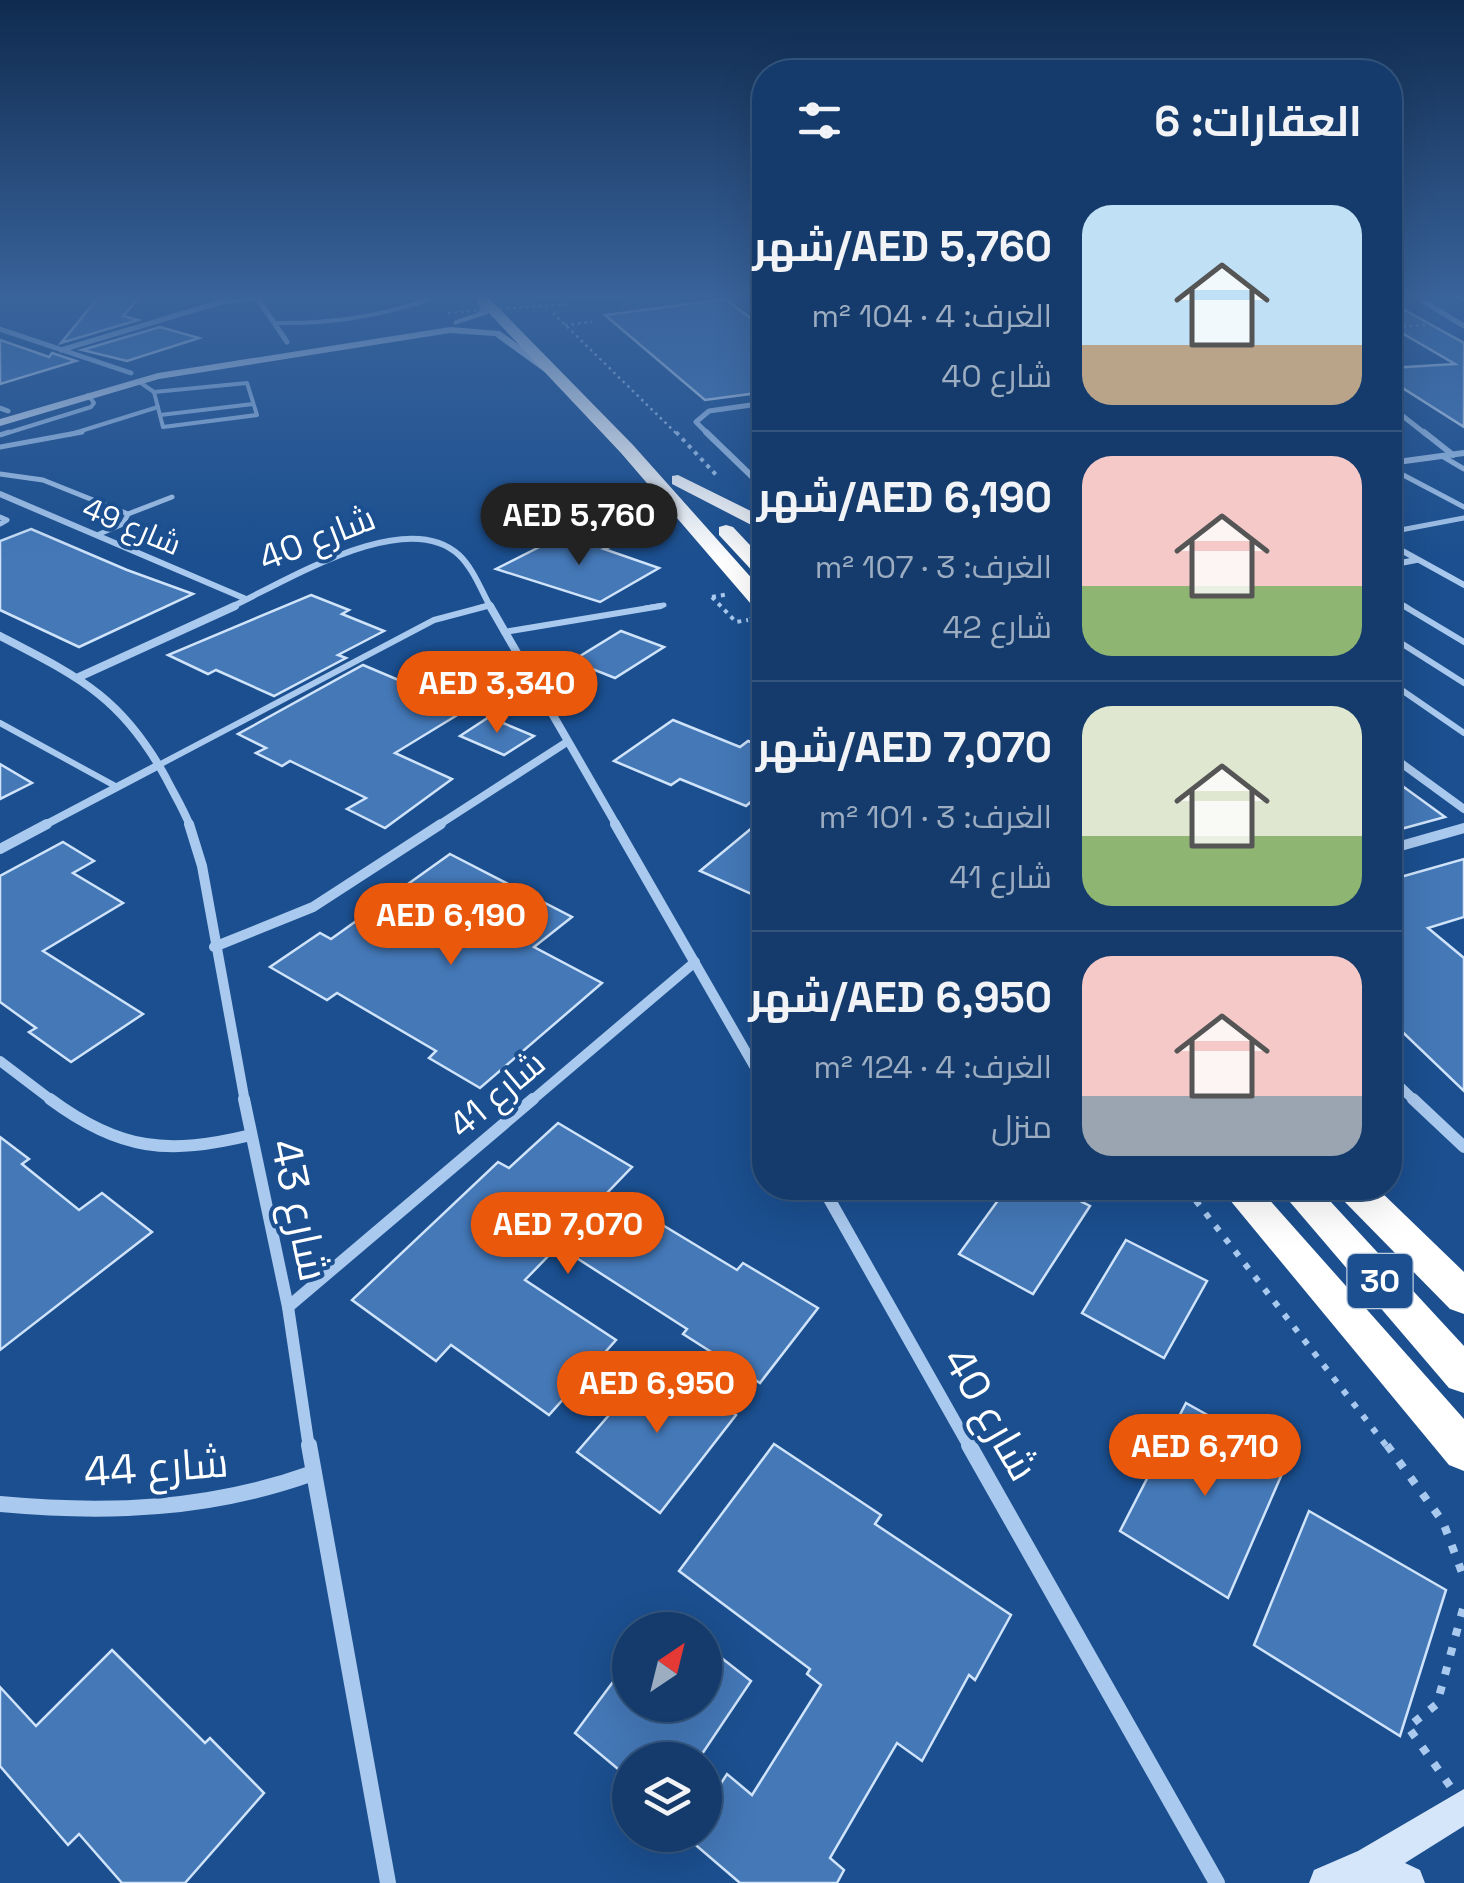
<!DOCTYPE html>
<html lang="ar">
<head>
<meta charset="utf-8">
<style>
  body { margin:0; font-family:"Space Grotesk",Cairo,sans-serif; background:#1d4271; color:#f1f3f6; direction:rtl; height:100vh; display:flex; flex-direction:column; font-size:38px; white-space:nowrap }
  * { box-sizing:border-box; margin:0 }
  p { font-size:32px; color:#9dadc1 }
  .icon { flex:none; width:55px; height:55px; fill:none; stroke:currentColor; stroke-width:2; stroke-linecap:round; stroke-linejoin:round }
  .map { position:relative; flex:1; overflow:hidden; direction:ltr }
  .sheet { position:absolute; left:752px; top:60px; width:650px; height:1140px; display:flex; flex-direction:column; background:#143b6b; border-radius:40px; box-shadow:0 10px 40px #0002,0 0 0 2px #33557e; direction:rtl }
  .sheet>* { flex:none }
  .needle { width:65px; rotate:35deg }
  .tools { position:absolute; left:612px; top:1612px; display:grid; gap:20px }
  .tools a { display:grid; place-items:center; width:110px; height:110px; border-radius:50%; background:#143b6b; box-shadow:0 10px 40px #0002,0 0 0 2px #33557e; font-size:50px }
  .price { position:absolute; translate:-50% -85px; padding:0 22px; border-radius:35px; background:#ea580c; color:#fff; font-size:32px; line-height:65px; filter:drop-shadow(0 2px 5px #0008) }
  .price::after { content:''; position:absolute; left:50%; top:60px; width:30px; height:22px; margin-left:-15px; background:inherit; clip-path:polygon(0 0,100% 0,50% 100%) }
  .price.on { background:#222; color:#fff }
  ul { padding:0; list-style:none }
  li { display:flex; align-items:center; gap:30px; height:250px; padding:0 40px }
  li+li { border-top:2px solid #33557e }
  li span { display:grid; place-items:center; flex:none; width:280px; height:200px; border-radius:30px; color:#555 }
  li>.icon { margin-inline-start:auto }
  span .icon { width:120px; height:120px; fill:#fffc; stroke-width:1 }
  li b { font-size:42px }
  h2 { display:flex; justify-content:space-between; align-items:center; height:120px; padding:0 40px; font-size:42px }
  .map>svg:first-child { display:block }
  .building { fill:#4478b7; stroke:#cfe3fa; stroke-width:2.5 }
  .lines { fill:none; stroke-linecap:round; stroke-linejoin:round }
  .path-far3 { stroke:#a9c9ee; stroke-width:2.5; stroke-dasharray:2.5 4; stroke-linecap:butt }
  .path-far2 { stroke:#a9c9ee; stroke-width:4; stroke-dasharray:4 5; stroke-linecap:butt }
  .path-far1 { stroke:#a9c9ee; stroke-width:6; stroke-dasharray:6 10; stroke-linecap:butt }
  .path { stroke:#a9c9ee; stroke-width:8; stroke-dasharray:8 12; stroke-linecap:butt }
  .lane-far2 { stroke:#a9c9ee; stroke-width:4 }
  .lane-far1 { stroke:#a9c9ee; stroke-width:5 }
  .lane { stroke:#a9c9ee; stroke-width:6 }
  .street-far5 { stroke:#a9c9ee; stroke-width:5 }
  .street-far4 { stroke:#a9c9ee; stroke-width:6 }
  .street-far3 { stroke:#a9c9ee; stroke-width:8 }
  .street-far2 { stroke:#a9c9ee; stroke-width:10 }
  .street-far1 { stroke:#a9c9ee; stroke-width:12 }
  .street { stroke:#a9c9ee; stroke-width:16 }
  .secondary { fill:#d6e6fa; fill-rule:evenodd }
  .highway { fill:#fff; fill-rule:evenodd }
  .path-bridge-far1 { stroke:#a9c9ee; stroke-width:2.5; stroke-dasharray:2.5 4; stroke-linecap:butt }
  .path-bridge { stroke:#a9c9ee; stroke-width:4; stroke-dasharray:4 5; stroke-linecap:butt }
  .labels { text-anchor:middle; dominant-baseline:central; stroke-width:8; stroke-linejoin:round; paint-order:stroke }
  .far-street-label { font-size:30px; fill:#fff; stroke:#1b4f8f }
  .shield { fill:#1b4f8f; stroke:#bbcadd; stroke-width:2.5 }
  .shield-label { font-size:32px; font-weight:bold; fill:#fff }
  .street-label { font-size:35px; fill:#fff; stroke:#1b4f8f }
  .near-street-label { font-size:42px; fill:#fff; stroke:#1b4f8f }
</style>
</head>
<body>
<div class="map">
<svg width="1464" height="1883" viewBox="0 0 1464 1883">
  <rect width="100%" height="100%" fill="#1b4f8f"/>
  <g class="building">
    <polygon points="141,296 123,316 138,320 61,343 98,298"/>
    <polygon points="725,299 765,329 765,392 705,400 605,315"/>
    <polygon points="1390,302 1464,343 1464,427 1390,380 1390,368 1455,364 1390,326"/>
    <polygon points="160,327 199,338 127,361 82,350"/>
    <polygon points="0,340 49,357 52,353 76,361 0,384"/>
    <polygon points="31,529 127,570 193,594 79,647 0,610 0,541"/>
    <polygon points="565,534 607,548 604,549 659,568 600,602 496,569"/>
    <polygon points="311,595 349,610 342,614 384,631 338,655 346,658 274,696 216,670 208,674 168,655"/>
    <polygon points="621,631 664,647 615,678 572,661"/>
    <polygon points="363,665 408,684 400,689 459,714 395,753 452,779 385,828 347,809 366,798 290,761 282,766 256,753 266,748 238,734"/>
    <polygon points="489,717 534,736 504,755 460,736"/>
    <polygon points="673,720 740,747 748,741 765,747 765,790 746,806 680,779 671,785 614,761"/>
    <polygon points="0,764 32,783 0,799"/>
    <polygon points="1390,777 1445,817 1390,832"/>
    <polygon points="765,817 765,900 700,871"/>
    <polygon points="63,842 94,861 73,873 123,903 43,951 143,1014 71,1062 29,1032 36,1028 0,1002 0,876"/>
    <polygon points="450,854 572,917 534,947 602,983 480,1088 429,1058 436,1051 337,993 327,1000 270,967 320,933 331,939"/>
    <polygon points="1464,859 1464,917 1428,928 1464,958 1464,1091 1390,1020 1390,880"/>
    <polygon points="558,1123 632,1167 608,1192 737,1270 743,1263 818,1308 760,1383 683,1334 687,1329 558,1246 525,1280 616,1340 549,1415 451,1345 436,1361 352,1300 498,1162 509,1168"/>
    <polygon points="0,1137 29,1159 22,1164 79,1210 102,1193 152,1232 0,1350"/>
    <polygon points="1007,1188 1054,1188 1090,1206 1033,1294 959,1254"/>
    <polygon points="1126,1240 1207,1281 1164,1358 1082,1313"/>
    <polygon points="655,1362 736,1415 660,1513 577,1452"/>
    <polygon points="1186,1403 1288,1460 1228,1598 1120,1531"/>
    <polygon points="774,1444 881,1515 875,1524 1011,1615 975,1680 969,1675 922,1761 897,1743 830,1858 844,1870 837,1883 740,1883 684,1835 705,1835 705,1808 727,1774 752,1795 821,1685 807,1674 810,1669 679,1571"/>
    <polygon points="1309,1511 1446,1590 1400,1736 1254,1645"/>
    <polygon points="705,1645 751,1681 698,1760 630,1760 630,1779 575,1733 630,1659 630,1705 705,1705"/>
    <polygon points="112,1650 205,1743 210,1738 264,1793 185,1883 122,1883 79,1834 68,1845 0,1766 0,1687 36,1726"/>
  </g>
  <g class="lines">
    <g class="path-far3">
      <polyline points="553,313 678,435"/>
      <polyline points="565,325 592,322"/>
      <polyline points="1390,327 1429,325"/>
    </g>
    <g class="path-far2">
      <polyline points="676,432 719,478"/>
      <polyline points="712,597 729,594"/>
      <polyline points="712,597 736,622 748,620"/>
    </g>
    <polyline class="path-far1" points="1186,1188 1388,1448"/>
    <g class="path">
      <polyline points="1387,1445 1443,1522 1464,1578"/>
      <polyline points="1450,1786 1408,1727 1437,1704 1464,1605"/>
    </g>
    <g class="lane-far2">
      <polyline points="1457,296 1464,300"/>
      <path d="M 274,323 C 329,324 375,317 428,300"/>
      <polyline points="138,381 154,392"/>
      <polygon points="247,383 257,415 163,427 154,392"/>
      <polyline points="160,415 253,404"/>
      <polyline points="1,435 91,407 94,403 88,395"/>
      <polyline points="68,435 158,407"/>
    </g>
    <g class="lane-far1">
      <polyline points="0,435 9,432"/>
      <polyline points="0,447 82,432"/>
      <polyline points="1442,456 1464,469"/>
      <polyline points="1390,468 1464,507"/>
      <polyline points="0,474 43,480 128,514"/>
      <polyline points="0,517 7,520 0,524"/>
      <polyline points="1390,532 1464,518"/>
      <polyline points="97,535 123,524 128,514 172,497"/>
      <polyline points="1390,597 1408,608"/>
      <polyline points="478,608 489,605"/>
      <polyline points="646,608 664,605"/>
    </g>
    <g class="lane">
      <polyline points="1404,606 1464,642"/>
      <polyline points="504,632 661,606"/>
      <polyline points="1390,636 1464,683"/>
      <polyline points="1390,682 1464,733"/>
      <polyline points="0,723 117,787"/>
      <polyline points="159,765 434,620 487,606"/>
    </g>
    <g class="street-far5">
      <polyline points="256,296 287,342"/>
      <polyline points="538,296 621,296"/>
      <polyline points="755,296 765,303"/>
      <polyline points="1415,296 1464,326"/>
      <polyline points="0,329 131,373"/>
      <polyline points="61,350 221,302 257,298"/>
      <polyline points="1390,406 1427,435"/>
      <polyline points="0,408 8,411"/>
      <polyline points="709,435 696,422 709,411 765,403"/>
    </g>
    <g class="street-far4">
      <polyline points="706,432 765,489"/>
      <polyline points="1424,432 1453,455"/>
      <polyline points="1390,463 1464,453"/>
      <polyline points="0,494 246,599"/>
      <polyline points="1390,544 1464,585"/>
      <polyline points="1390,565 1416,560"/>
      <path d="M 229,608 C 283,583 406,505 459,555 C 473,568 482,592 491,608"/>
    </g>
    <g class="street-far3">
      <polyline points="490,606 617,826"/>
      <path d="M 0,636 C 79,677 122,697 166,778 C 174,794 184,810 190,826"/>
      <polyline points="79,677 235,606"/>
      <polyline points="1390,755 1464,809"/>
      <polyline points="43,826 159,765"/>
      <polyline points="437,826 567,742"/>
    </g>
    <g class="street-far2">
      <polyline points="189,824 202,866 245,1102"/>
      <polyline points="615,824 765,1085"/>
      <polyline points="0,849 47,824"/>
      <polyline points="1390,849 1464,828"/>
      <polyline points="214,947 313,907 441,824"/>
      <polyline points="0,1061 54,1102"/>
      <polyline points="1390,1077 1416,1102"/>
      <polyline points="530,1102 695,962"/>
    </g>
    <g class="street-far1">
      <path d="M 50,1099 C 120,1151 168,1155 251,1135"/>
      <polyline points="244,1099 288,1307 309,1448"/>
      <polyline points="1413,1099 1464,1147"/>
      <polyline points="823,1188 970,1448"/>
      <polyline points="288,1307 533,1099"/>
    </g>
    <g class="street">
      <polyline points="309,1445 388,1883"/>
      <polyline points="969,1445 1217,1883"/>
      <path d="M 0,1504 C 108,1514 210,1510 313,1473"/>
    </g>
    <g class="secondary">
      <polygon points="474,296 482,296 490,307 488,314 454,325 454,321 479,312 480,307"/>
      <polygon points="450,327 500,331 555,371 546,373 495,336 450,333 159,379 0,426 0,419 158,373"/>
      <polygon points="1464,1789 1464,1826 1405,1863 1420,1870 1425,1883 1309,1883 1314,1870 1358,1851"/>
    </g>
    <g class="highway">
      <polygon points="473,296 487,296 633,445 765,593 765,612 757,611 621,453"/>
      <polygon points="678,475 765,518 765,532 672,484 672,476"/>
      <polygon points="726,525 733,527 765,561 765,579 758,577 719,535 719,527"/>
      <polygon points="1220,1188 1259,1188 1464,1419 1464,1471 1449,1465"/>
      <polygon points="1278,1188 1318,1188 1464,1346 1464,1393 1449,1388"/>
      <polygon points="1336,1188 1377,1188 1464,1272 1464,1314 1450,1309 1341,1198"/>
    </g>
    <polyline class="path-bridge-far1" points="448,313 571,304"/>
    <polyline class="path-bridge" points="750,619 765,616"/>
  </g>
  <linearGradient id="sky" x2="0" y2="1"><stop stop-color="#0f2b4f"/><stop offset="0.53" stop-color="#39639b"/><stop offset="1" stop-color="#39639b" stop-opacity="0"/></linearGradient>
  <rect width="1464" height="559" fill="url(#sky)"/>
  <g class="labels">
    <g class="far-street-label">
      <text transform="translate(132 526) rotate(23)">شارع 49</text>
    </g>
    <rect class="shield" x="1347.5" y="1254" width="65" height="54" rx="8"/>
    <g class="shield-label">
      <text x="1380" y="1281">30</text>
    </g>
    <g class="street-label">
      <text transform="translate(317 538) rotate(-21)">شارع 40</text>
      <text transform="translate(497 1094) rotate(-40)">شارع 41</text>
    </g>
    <g class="near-street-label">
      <text transform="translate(300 1210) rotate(78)">شارع 43</text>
      <text transform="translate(991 1414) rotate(60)">شارع 40</text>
      <text transform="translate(156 1467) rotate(-4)">شارع 44</text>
    </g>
  </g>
</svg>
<div class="tools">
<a><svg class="needle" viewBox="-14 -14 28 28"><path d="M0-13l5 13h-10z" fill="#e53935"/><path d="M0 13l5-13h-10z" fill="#9dadc1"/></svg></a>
<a><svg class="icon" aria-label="layers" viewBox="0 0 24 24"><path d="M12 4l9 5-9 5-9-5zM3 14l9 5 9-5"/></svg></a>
</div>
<b class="price on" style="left:579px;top:568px">AED 5,760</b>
<b class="price" style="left:497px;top:736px">AED 3,340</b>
<b class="price" style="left:451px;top:968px">AED 6,190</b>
<b class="price" style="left:568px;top:1277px">AED 7,070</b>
<b class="price" style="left:657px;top:1436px">AED 6,950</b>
<b class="price" style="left:1205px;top:1499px">AED 6,710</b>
<section class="sheet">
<h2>العقارات: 6<svg class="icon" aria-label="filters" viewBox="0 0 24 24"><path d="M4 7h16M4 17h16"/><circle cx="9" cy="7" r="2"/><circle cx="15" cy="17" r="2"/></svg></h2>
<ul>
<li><span style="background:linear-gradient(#bfe0f5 70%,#b9a48a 0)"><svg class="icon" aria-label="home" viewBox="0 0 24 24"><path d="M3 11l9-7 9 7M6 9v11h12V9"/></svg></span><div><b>AED 5,760/شهر</b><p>الغرف: 4 · 104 m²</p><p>شارع 40</p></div></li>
<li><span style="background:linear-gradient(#f6c9c9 65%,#8fb573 0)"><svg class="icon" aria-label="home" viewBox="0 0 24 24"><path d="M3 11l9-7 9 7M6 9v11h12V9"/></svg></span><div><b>AED 6,190/شهر</b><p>الغرف: 3 · 107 m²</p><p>شارع 42</p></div></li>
<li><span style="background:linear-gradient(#dfe7d0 65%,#8fb573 0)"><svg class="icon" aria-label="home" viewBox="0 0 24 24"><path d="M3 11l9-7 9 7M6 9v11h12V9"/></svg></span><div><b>AED 7,070/شهر</b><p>الغرف: 3 · 101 m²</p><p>شارع 41</p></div></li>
<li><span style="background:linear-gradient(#f6c9c9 70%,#9aa5b1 0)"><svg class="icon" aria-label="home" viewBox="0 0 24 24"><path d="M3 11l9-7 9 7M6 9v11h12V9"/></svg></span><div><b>AED 6,950/شهر</b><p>الغرف: 4 · 124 m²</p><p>منزل</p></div></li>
</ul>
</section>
</div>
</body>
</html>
